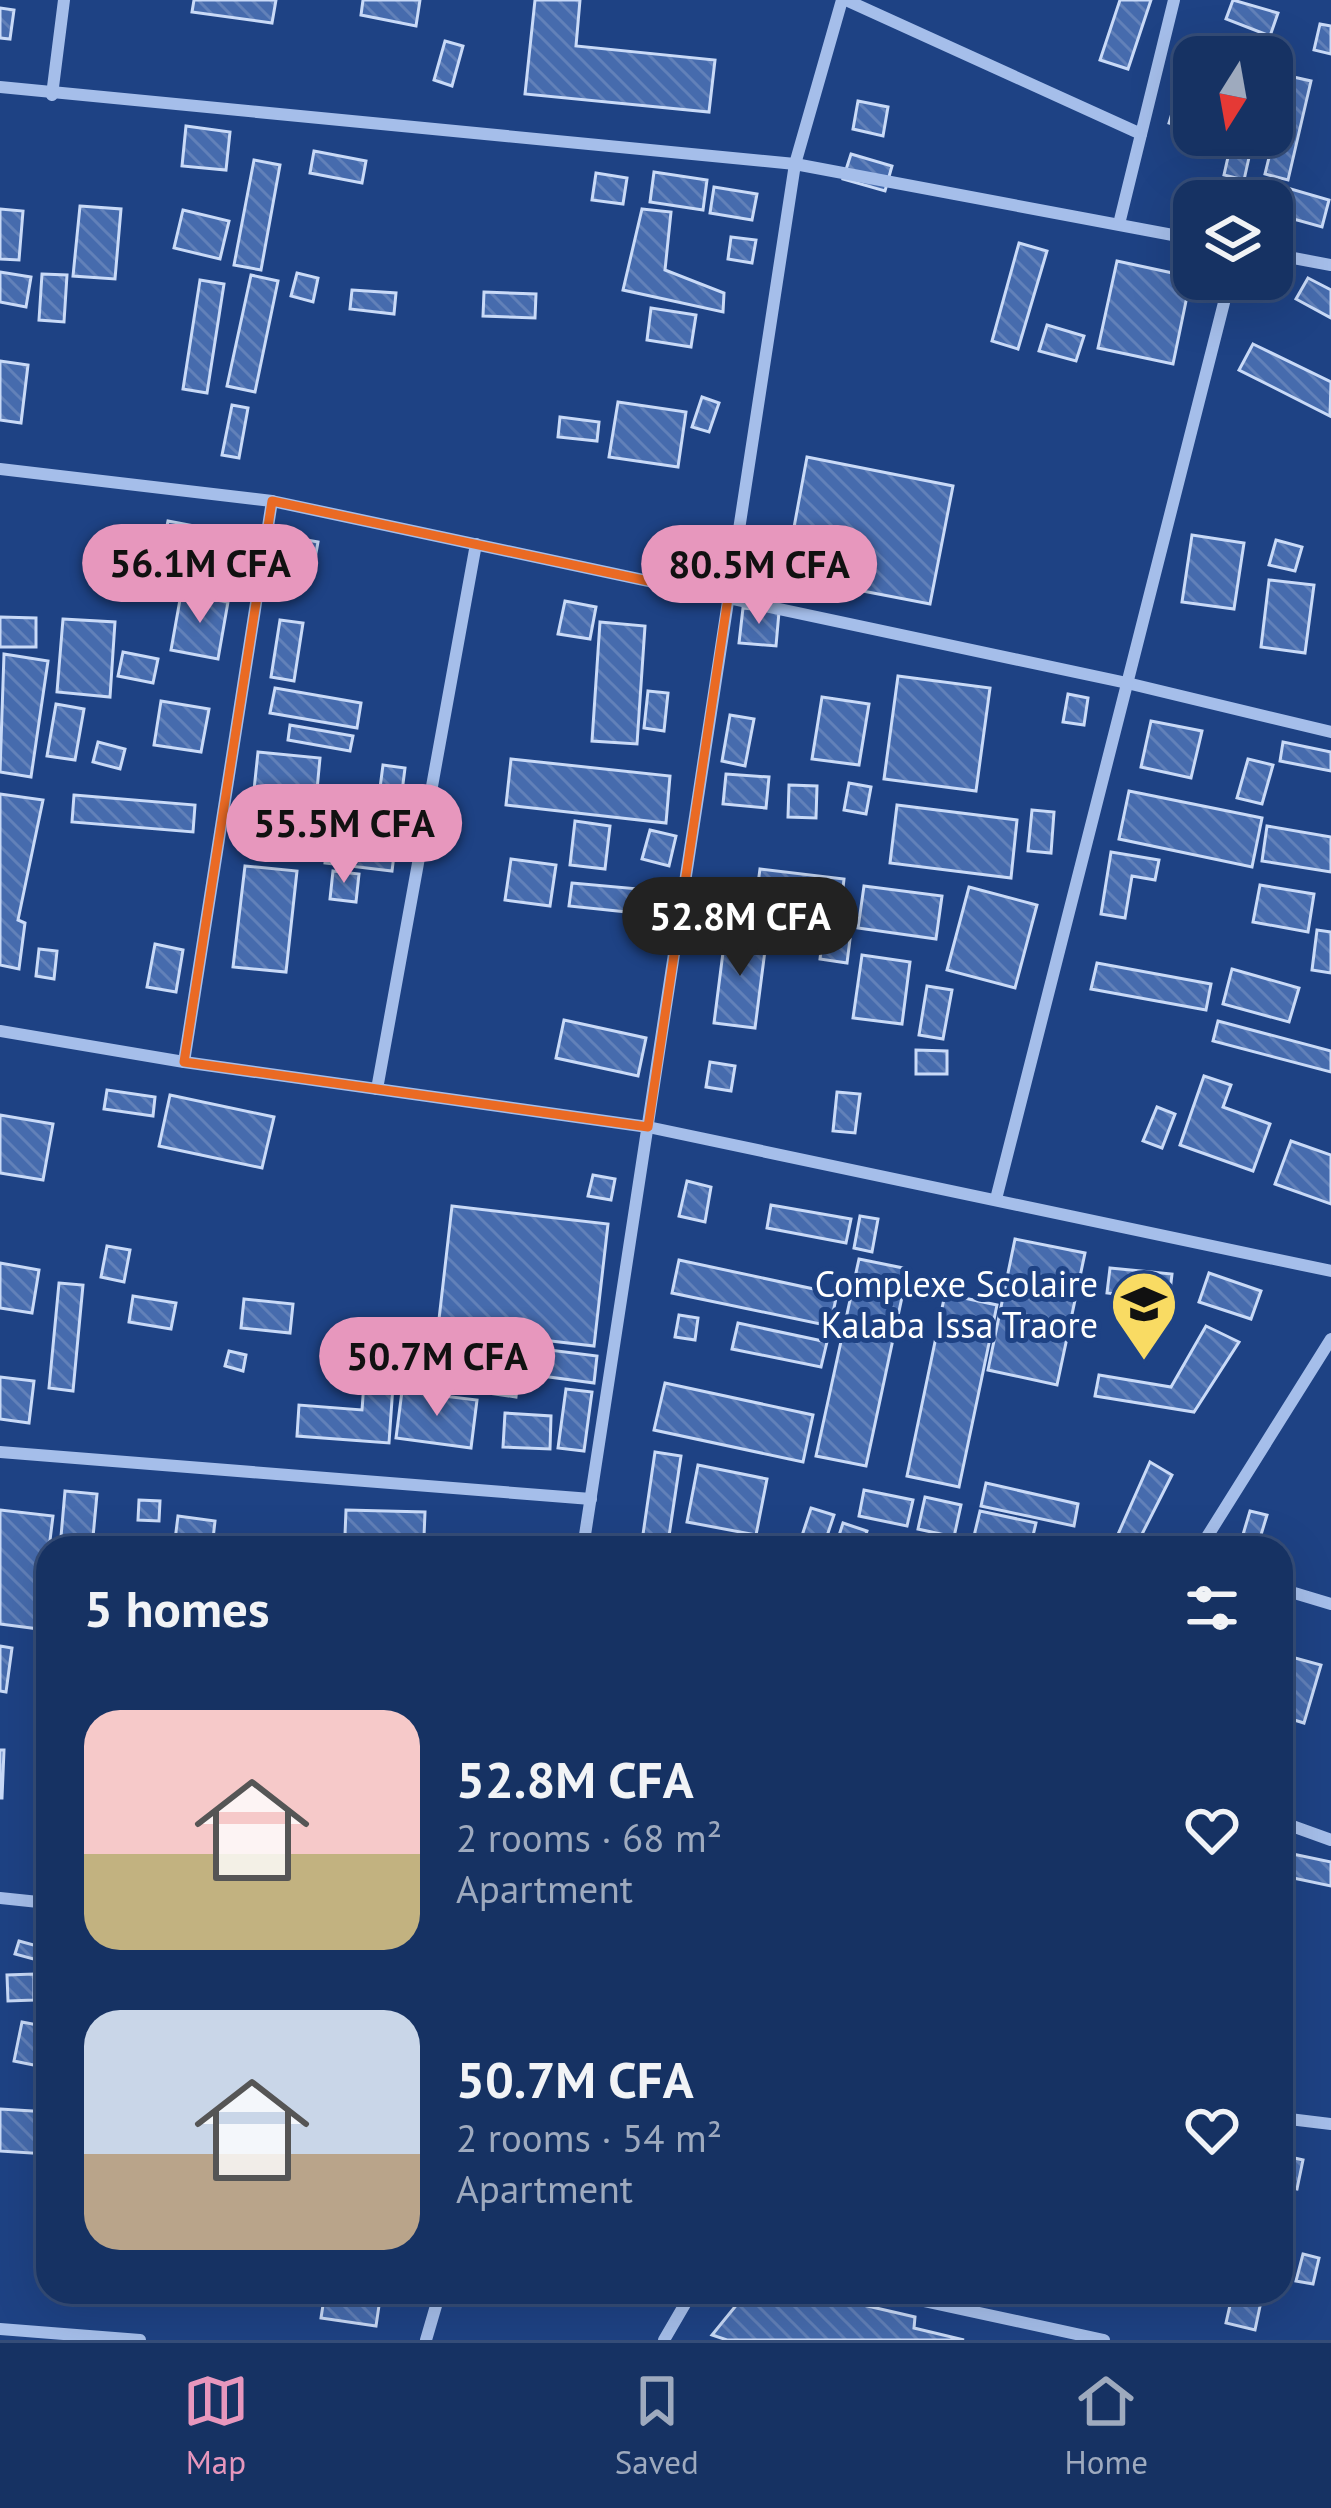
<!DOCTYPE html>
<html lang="en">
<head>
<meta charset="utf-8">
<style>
  body { margin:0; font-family:"PT Sans",sans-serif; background:#233e6c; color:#f1f3f6; height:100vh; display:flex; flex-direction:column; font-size:45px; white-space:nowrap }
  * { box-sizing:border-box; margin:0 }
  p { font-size:39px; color:#9eaabe }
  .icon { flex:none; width:66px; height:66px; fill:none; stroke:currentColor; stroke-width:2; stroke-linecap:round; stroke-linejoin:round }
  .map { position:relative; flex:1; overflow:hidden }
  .sheet { position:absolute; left:36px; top:1536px; width:1257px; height:768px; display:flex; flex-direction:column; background:#163263; border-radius:36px; box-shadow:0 12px 48px #0002,0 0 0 3px #354d78 }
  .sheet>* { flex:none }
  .needle { width:78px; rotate:191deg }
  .controls { position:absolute; left:1173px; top:36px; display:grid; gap:24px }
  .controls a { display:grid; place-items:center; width:120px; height:120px; border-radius:24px; background:#163263; box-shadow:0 12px 48px #0002,0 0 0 3px #354d78; font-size:60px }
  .price { position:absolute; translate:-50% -102px; padding:0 27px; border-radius:42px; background:#e797bd; color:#111; font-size:39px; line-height:78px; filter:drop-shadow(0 3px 6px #0008) }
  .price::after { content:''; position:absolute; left:50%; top:72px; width:36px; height:27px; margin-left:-18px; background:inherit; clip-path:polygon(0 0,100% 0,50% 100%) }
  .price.current { background:#222; color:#fff }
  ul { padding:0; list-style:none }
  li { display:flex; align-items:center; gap:36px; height:300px; padding:0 48px }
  li span { display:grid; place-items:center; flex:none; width:336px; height:240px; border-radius:36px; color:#555 }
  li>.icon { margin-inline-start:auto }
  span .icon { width:144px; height:144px; fill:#fffc; stroke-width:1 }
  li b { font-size:51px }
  h2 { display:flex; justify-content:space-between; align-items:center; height:144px; padding:0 48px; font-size:51px }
  .dock { display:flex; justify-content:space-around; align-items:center; height:168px; border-top:3px solid #354d78; background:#163263; font-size:33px; color:#9eaabe }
  .dock a { display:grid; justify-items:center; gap:6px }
  .dock .current { color:#e797bd }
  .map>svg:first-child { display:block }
  .building { fill:url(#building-back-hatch); stroke:#c9daf7; stroke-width:3 }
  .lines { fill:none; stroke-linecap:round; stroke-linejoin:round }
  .minor { stroke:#a5beea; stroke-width:12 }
  .marked { fill:none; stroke:#ea6a24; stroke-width:9; stroke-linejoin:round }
  .labels { text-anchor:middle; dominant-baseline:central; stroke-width:10; stroke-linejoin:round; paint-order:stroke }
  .poi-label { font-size:36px; fill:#fff; stroke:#1e4284; text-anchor:end }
</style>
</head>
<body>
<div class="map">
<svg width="1331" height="2340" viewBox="0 0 1331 2340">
  <defs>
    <pattern id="building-back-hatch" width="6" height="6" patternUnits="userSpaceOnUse" patternTransform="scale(3)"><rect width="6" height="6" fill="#466bad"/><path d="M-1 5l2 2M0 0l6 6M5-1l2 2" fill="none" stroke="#6281b9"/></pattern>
  </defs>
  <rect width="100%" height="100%" fill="#1e4284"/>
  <g class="building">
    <polygon points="194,0 276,0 272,23 192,12"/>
    <polygon points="363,0 420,0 416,26 361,15"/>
    <polygon points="535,0 580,0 576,46 715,60 709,112 525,94"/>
    <polygon points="1120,0 1151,0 1128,69 1100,60"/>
    <polygon points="1233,0 1278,13 1270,36 1226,19"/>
    <polygon points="0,8 14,10 10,39 0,38"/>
    <polygon points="1320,24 1331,26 1331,54 1314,50"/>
    <polygon points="445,41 463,46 452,86 434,80"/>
    <polygon points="1289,76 1311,81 1288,180 1265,174"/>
    <polygon points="1181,84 1194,89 1194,131 1169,123"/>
    <polygon points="858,101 888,107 883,136 853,129"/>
    <polygon points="186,126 230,132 226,170 182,166"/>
    <polygon points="1233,135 1254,135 1244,180 1224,175"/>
    <polygon points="314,151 366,161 362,183 310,173"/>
    <polygon points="851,154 892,166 885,191 843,179"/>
    <polygon points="254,160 280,165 261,270 234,265"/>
    <polygon points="654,172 707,180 703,210 650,202"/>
    <polygon points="596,173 627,178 623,204 592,200"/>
    <polygon points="1270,183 1329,200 1322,227 1272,213 1272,201 1265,201"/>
    <polygon points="714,187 757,194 752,220 710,213"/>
    <polygon points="80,206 121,209 115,279 73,276"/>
    <polygon points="0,209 23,211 19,260 0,259"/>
    <polygon points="642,209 671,212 665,270 724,293 723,312 623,290"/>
    <polygon points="183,210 229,221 220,259 174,248"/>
    <polygon points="731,237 756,240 752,263 728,259"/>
    <polygon points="1019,243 1047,251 1018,349 992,341"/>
    <polygon points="1117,261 1191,277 1173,364 1098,348"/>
    <polygon points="0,272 31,277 26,307 0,302"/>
    <polygon points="297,273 318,278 313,302 291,296"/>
    <polygon points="42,274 67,275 64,322 39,320"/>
    <polygon points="251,275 278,281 255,392 227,386"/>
    <polygon points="1308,278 1331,290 1331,318 1296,299"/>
    <polygon points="200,280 224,284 207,393 183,389"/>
    <polygon points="352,290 396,293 394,314 350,309"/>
    <polygon points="484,292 536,294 535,318 483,316"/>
    <polygon points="651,308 696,315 691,347 647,340"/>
    <polygon points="1047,325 1084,336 1076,361 1039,351"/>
    <polygon points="1253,344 1331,382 1330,416 1239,370"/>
    <polygon points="0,361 28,365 21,423 0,420"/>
    <polygon points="702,397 719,403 709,432 692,427"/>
    <polygon points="618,402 686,412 678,467 609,457"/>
    <polygon points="232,405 248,408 239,458 222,455"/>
    <polygon points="560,417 599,422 597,441 558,437"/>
    <polygon points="807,457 953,486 930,604 785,576"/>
    <polygon points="168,521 215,530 209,558 162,548"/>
    <polygon points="1192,535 1244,543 1234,609 1182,602"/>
    <polygon points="290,537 318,542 313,570 285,565"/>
    <polygon points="1276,540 1302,547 1295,571 1269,565"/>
    <polygon points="1269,580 1314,585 1305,653 1261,647"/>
    <polygon points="181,594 228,602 218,659 171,650"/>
    <polygon points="565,601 596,607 590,639 558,634"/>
    <polygon points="743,608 779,612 776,646 739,643"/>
    <polygon points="0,617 36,618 36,647 0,647"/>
    <polygon points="63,619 115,622 110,697 57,692"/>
    <polygon points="280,620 303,623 294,681 271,677"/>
    <polygon points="600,622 645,626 637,744 592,741"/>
    <polygon points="123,652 158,659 153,683 118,676"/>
    <polygon points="4,654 48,661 31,777 0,772"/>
    <polygon points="898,676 990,688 976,791 884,779"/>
    <polygon points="275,688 361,703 357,728 270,713"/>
    <polygon points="648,691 668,693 664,731 644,728"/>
    <polygon points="1068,694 1088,698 1084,725 1063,722"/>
    <polygon points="822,697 869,704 859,765 812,759"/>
    <polygon points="161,701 209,709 201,752 154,745"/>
    <polygon points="56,704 84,709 75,760 47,756"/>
    <polygon points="730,715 754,719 745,766 722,761"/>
    <polygon points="1151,721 1202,731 1191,778 1141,767"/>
    <polygon points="290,725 353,736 350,751 288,740"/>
    <polygon points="98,742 125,749 120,769 93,762"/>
    <polygon points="1283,742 1331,752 1331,771 1280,761"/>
    <polygon points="258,752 320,758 311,853 248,847"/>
    <polygon points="511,759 670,776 666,823 506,805"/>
    <polygon points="1248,759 1273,765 1262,804 1237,798"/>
    <polygon points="383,765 405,768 392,871 325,863 328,836 373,842"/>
    <polygon points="726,774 769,777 766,808 723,804"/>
    <polygon points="849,783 871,787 866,814 844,810"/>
    <polygon points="789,785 817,786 816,818 788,817"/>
    <polygon points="1129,791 1262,818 1252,867 1119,839"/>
    <polygon points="0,794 43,800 18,920 25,923 19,969 0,965"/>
    <polygon points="74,795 195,805 193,832 72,822"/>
    <polygon points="897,805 1017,820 1011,878 890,863"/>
    <polygon points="1032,810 1054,812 1051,853 1028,851"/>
    <polygon points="575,821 610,826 605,869 570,865"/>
    <polygon points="1267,826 1331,837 1331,872 1262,861"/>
    <polygon points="650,830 676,836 669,866 642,859"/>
    <polygon points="1111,852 1159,860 1155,880 1132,876 1125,918 1101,914"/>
    <polygon points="511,859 556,865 550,906 505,900"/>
    <polygon points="245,866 297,871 286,972 233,967"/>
    <polygon points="760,869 844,879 839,924 754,913"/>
    <polygon points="333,871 359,874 356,902 330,899"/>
    <polygon points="572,883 639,889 637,913 569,906"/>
    <polygon points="1260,885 1314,894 1308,932 1253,922"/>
    <polygon points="864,886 942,896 936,939 858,928"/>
    <polygon points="969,887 1037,905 1015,988 947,970"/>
    <polygon points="726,929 767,935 755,1028 714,1023"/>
    <polygon points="1317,930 1331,932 1331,973 1312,970"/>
    <polygon points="823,935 850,939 847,963 820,959"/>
    <polygon points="155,944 183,950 176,992 147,987"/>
    <polygon points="39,949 57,951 54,979 36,976"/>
    <polygon points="862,955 910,962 902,1024 853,1018"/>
    <polygon points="1097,963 1211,984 1206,1010 1091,989"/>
    <polygon points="1232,969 1299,988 1289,1022 1223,1004"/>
    <polygon points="927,986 952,990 943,1039 919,1035"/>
    <polygon points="564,1020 646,1038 638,1076 556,1058"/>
    <polygon points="1218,1021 1331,1051 1331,1072 1213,1041"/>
    <polygon points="916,1050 947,1051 947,1074 916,1074"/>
    <polygon points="710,1062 735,1066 731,1091 706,1087"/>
    <polygon points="1204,1076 1231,1085 1223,1107 1270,1124 1253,1171 1180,1145"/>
    <polygon points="107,1090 155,1097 153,1116 104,1109"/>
    <polygon points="837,1092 860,1094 855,1133 833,1131"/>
    <polygon points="170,1095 274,1117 262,1168 159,1146"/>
    <polygon points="1157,1107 1175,1114 1162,1148 1143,1141"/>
    <polygon points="0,1115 53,1124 43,1180 0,1173"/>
    <polygon points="1291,1141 1331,1155 1331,1204 1275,1184"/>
    <polygon points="593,1175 615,1179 611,1200 588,1196"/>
    <polygon points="687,1181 711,1187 705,1222 679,1216"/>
    <polygon points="771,1205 851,1219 846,1243 767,1228"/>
    <polygon points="452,1206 608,1224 594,1346 438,1328"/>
    <polygon points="860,1216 878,1219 872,1252 854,1248"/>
    <polygon points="1015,1239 1085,1253 1057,1385 988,1370"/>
    <polygon points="107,1246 130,1250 124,1282 101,1277"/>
    <polygon points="859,1259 908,1269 866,1466 816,1456"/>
    <polygon points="679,1260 837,1294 830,1326 672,1293"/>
    <polygon points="0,1263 39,1270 32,1313 0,1308"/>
    <polygon points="1110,1268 1172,1274 1169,1300 1107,1293"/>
    <polygon points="1209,1273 1261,1291 1251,1319 1199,1302"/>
    <polygon points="59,1283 83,1285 73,1391 49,1388"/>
    <polygon points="945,1294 997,1305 959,1487 907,1476"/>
    <polygon points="133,1296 176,1303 171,1329 129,1322"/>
    <polygon points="244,1299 293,1304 290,1333 241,1328"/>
    <polygon points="679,1315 698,1318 695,1340 675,1337"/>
    <polygon points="738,1323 827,1342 821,1367 732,1349"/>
    <polygon points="1206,1326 1239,1342 1194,1412 1095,1396 1099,1375 1171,1387"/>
    <polygon points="415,1334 483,1347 478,1374 411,1361"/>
    <polygon points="494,1343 597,1356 594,1383 519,1373 516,1397 488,1393"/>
    <polygon points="229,1351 246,1355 243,1371 225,1366"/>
    <polygon points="365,1369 394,1371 389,1443 297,1436 299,1405 362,1410"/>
    <polygon points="0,1377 34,1381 29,1423 0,1419"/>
    <polygon points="665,1383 813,1415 803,1462 654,1430"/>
    <polygon points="566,1389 592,1392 584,1451 558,1448"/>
    <polygon points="402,1391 477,1400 471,1448 396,1438"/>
    <polygon points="505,1413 551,1416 550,1449 503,1447"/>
    <polygon points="655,1452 681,1456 669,1536 741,1548 641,1548"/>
    <polygon points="1150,1462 1172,1475 1135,1548 1089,1548 1091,1539 1115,1541"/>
    <polygon points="698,1465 767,1479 756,1535 687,1522"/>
    <polygon points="986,1483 1078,1504 1074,1526 981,1506"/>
    <polygon points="864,1490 913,1500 907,1526 859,1516"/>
    <polygon points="65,1491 97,1494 92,1548 60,1548"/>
    <polygon points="925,1497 961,1505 954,1537 918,1529"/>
    <polygon points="139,1500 160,1501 159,1521 138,1520"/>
    <polygon points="811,1508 834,1515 823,1548 798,1548"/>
    <polygon points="0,1510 53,1516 39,1629 0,1624"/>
    <polygon points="346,1510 425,1512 424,1537 345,1535"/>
    <polygon points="980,1511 1036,1523 1030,1548 974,1536"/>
    <polygon points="1250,1511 1267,1515 1257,1548 1239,1548"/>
    <polygon points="178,1516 215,1521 212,1548 174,1548"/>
    <polygon points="843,1523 867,1531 862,1548 835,1548"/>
    <polygon points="545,1540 575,1545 574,1548 543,1548"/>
    <polygon points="0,1646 12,1648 6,1692 0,1691"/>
    <polygon points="1284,1655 1321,1665 1304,1723 1281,1716"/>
    <polygon points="0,1750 4,1750 2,1798 0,1798"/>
    <polygon points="1288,1853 1331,1862 1331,1886 1284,1876"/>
    <polygon points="19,1941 41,1947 37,1960 15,1954"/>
    <polygon points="34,1974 34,2000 8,2001 7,1975"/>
    <polygon points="22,2022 48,2027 48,2068 14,2061"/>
    <polygon points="0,2109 48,2112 46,2154 0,2151"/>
    <polygon points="1281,2155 1303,2160 1297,2189 1281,2186"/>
    <polygon points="1281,2207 1289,2208 1282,2253 1281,2253"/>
    <polygon points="1303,2254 1319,2258 1313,2284 1296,2281"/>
    <polygon points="100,2292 154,2292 153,2301"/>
    <polygon points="325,2292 381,2292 376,2326 321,2318"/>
    <polygon points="747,2292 807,2292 915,2317 914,2328 964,2340 727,2340 712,2335"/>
    <polygon points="1233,2292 1263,2292 1255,2330 1226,2323"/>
  </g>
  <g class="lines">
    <g class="minor">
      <polyline points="846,0 1141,134"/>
      <polyline points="0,87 795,164 1194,239"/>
      <polyline points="52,95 64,0"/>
      <polyline points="1119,224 1174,0"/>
      <polyline points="1272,254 1331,265"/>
      <polyline points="0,469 272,501 1127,683 1331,732"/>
      <polyline points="0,1031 184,1062 648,1127 1331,1271"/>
      <polyline points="184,1062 272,501"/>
      <polyline points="377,1089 476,544"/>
      <polyline points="996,1199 1230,279"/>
      <polyline points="0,1452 591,1499"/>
      <polyline points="583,1548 795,164 842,0"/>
      <polyline points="1200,1548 1331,1339"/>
      <polyline points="1281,1589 1331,1604"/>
      <polyline points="1281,1822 1331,1840"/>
      <polyline points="0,1898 48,1903"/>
      <polyline points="1281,2118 1331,2124"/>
      <polyline points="882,2292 1104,2340"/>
      <polyline points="0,2329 140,2340"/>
      <polyline points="426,2340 440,2292"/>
      <polyline points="664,2340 692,2292"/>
    </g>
  </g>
  <path class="marked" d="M 272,501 L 728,598 L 648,1127 L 184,1062 Z"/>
  <defs>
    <g id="school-pin" transform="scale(3.45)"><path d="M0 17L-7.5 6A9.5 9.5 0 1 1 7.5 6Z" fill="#f9db63" stroke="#1e4284"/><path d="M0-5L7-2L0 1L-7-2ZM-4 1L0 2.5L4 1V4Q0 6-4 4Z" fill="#111"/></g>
  </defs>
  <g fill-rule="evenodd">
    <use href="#school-pin" x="1144" y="1304"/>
  </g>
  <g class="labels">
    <g class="poi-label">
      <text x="1098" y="1283">Complexe Scolaire<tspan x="1098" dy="41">Kalaba Issa Traore</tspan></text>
    </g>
  </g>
</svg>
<div class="controls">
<a><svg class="needle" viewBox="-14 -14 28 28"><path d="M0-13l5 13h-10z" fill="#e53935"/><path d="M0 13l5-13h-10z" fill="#9eaabe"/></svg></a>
<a><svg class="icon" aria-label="layers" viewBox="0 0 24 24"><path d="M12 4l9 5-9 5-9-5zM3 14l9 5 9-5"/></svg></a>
</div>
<b class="price" style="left:200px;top:626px">56.1M CFA</b>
<b class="price" style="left:759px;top:627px">80.5M CFA</b>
<b class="price" style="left:344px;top:886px">55.5M CFA</b>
<b class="price current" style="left:740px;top:979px">52.8M CFA</b>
<b class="price" style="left:437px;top:1419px">50.7M CFA</b>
<section class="sheet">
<h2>5 homes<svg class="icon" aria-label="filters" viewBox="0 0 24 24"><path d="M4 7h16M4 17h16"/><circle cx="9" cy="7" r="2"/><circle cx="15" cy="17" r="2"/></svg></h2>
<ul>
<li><span style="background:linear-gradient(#f6c9c9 60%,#c2b280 0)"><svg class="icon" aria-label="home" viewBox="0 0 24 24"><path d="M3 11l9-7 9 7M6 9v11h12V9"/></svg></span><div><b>52.8M CFA</b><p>2 rooms · 68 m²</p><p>Apartment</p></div><svg class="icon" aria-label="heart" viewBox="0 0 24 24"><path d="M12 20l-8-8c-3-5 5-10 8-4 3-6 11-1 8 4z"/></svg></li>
<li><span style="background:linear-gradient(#c9d6e8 60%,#b9a48a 0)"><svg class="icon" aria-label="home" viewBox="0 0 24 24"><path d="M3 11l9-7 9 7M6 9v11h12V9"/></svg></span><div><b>50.7M CFA</b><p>2 rooms · 54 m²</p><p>Apartment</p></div><svg class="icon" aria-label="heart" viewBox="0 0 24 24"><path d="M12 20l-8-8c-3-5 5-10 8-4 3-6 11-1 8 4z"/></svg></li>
</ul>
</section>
</div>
<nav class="dock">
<a class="current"><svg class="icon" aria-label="map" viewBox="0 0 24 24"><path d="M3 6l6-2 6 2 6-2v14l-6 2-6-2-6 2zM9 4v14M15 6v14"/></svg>Map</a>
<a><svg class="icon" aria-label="saved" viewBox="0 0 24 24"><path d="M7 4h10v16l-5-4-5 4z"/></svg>Saved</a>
<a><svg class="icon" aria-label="home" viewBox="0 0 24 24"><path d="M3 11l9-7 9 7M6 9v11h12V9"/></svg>Home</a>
</nav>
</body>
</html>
